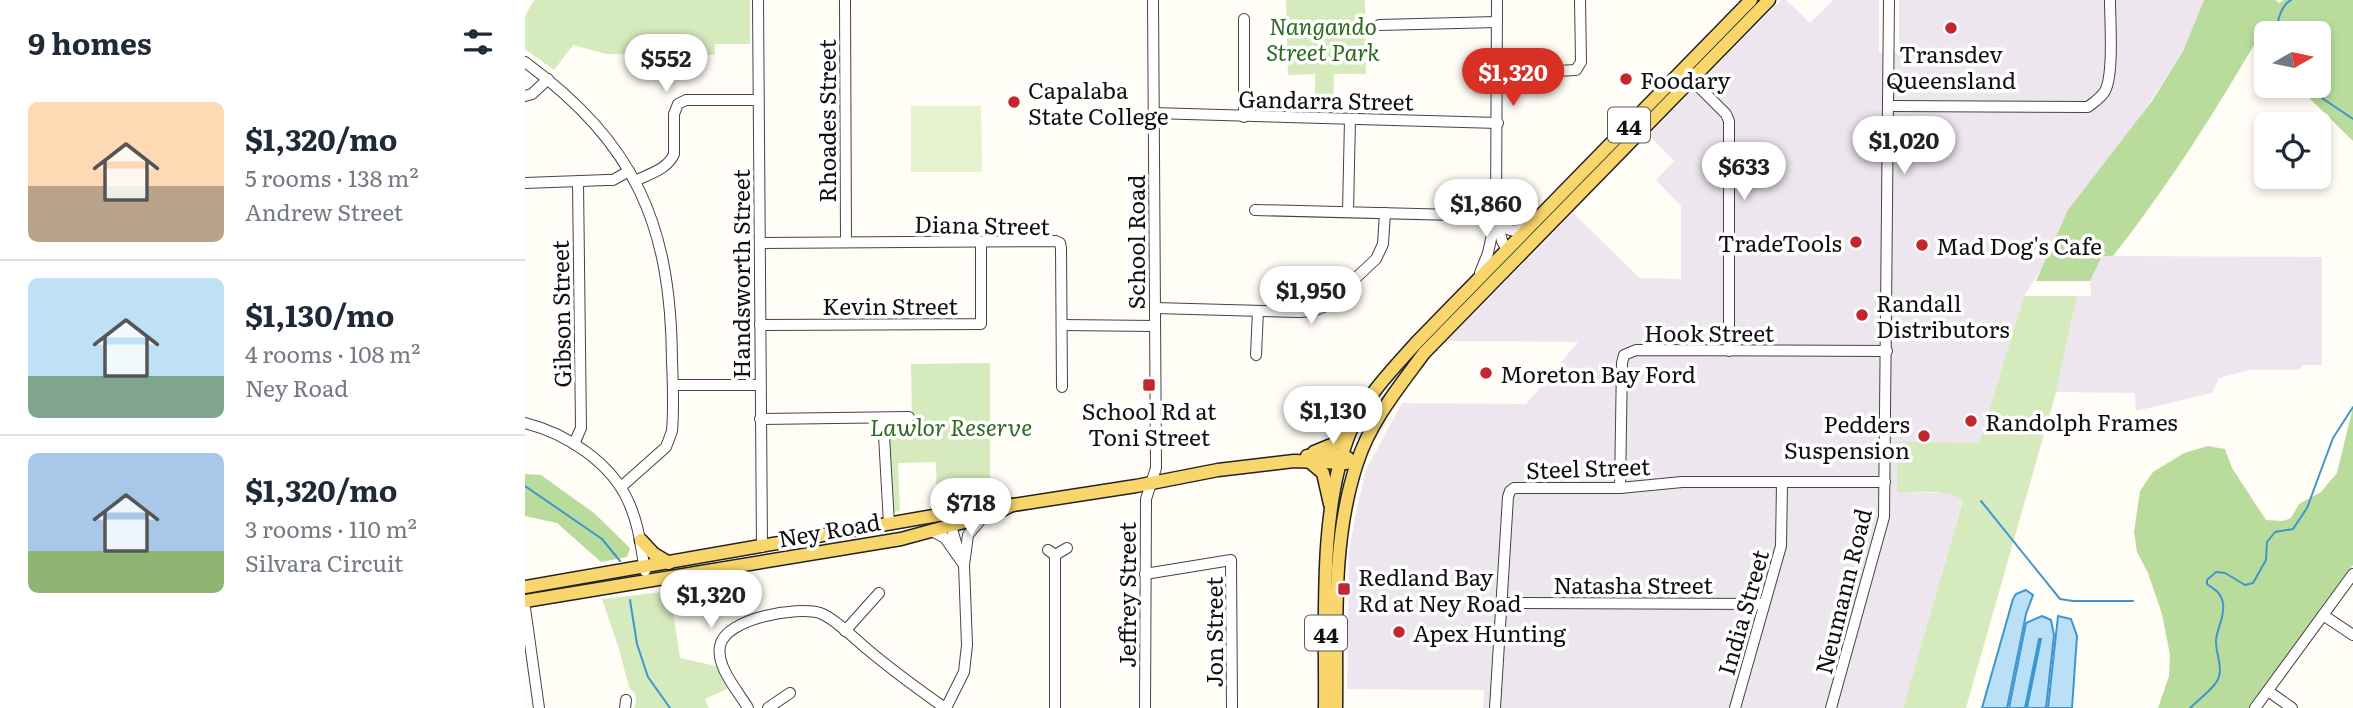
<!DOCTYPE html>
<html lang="en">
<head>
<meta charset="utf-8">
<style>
  body { margin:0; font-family:Literata,serif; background:#f2f2f3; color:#1f2937; height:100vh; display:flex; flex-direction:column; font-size:26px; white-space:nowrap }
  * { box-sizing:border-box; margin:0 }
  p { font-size:23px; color:#747a83 }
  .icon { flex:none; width:38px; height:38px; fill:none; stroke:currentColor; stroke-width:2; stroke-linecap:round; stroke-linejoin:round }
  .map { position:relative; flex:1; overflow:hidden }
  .details { display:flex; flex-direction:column; background:#fff; width:525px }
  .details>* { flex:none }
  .needle { width:46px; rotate:81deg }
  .tools { position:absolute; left:1729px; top:21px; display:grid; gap:14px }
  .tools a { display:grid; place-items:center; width:77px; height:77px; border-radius:10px; background:#fff; box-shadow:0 4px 10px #0003; font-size:35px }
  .price { position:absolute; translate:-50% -60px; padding:0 16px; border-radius:24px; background:#fff; color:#222; font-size:23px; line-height:46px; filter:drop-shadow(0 2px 4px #0008) }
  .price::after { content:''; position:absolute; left:50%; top:42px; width:21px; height:16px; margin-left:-10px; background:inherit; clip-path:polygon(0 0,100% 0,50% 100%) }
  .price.active { background:#d93025; color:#fff }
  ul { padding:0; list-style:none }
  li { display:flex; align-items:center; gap:21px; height:175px; padding:0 28px }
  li+li { border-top:2px solid #e0e1e3 }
  li span { display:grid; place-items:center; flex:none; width:196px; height:140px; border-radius:10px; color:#555 }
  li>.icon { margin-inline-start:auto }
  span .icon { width:84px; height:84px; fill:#fffc; stroke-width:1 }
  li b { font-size:30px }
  h2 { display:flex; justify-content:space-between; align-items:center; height:84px; padding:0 28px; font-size:30px }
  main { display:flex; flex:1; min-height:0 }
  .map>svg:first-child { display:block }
  .industrial { fill:#eee6ef }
  .green { fill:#d5ebbd }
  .forest { fill:#b9dc9c }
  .pitch { fill:#e6f2cf }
  .water { fill:#b9e0f7; stroke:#3f96cf; stroke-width:2 }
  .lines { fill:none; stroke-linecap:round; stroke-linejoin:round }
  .stream { stroke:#3f96cf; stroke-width:2 }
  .minor-casing { stroke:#444; stroke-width:12 }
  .major-casing { stroke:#222; stroke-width:15 }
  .minor { stroke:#fff; stroke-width:10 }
  .major { stroke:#f9d66b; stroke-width:12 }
  .poi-dot { fill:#c4262e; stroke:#fff; stroke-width:2.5 }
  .labels { text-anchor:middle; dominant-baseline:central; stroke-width:7; stroke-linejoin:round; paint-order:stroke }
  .shield { fill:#fff; stroke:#585858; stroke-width:2 }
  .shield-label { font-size:21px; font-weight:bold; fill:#111 }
  .park-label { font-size:23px; font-style:italic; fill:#2f6b1f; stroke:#fff }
  .poi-label { font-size:23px; fill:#111; stroke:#fff; text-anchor:start }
  .street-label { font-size:23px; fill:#111; stroke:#fff }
</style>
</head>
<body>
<main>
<section class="details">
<h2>9 homes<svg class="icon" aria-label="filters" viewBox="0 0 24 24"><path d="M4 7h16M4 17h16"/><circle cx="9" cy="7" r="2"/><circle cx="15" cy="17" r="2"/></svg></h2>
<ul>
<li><span style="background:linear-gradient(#ffd9b3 60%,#b9a48a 0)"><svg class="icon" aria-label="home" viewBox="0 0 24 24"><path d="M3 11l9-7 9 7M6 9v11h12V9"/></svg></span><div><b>$1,320/mo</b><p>5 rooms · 138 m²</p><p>Andrew Street</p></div></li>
<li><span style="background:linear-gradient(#bfe0f5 70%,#7fa58c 0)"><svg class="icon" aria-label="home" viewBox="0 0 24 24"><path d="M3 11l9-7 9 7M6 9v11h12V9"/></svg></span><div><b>$1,130/mo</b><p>4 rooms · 108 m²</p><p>Ney Road</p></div></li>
<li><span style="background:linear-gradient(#a9c7e8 70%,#8fb573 0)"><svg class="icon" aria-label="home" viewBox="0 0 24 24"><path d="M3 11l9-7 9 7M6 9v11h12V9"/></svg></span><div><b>$1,320/mo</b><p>3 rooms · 110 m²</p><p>Silvara Circuit</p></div></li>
</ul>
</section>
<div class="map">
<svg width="1828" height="708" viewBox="0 0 1828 708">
  <rect width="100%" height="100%" fill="#fffdf5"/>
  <g class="industrial">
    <polygon points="1256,0 1261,0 1285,23 1308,0 1354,0 1354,53 1453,51 1374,50 1374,0 1679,0 1658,51 1499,296 1454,443 1372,492 1420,493 1430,494 1438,499 1378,708 958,708 959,690 822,689 824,552 831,512 841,470 877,403 1001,404 1053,342 922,341 1048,213 1115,278 1156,279 1156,206 1131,180 1149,161 1124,135"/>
    <polygon points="1577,256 1797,257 1797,365 1778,365 1773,370 1724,370 1694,378 1687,393 1611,411 1610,393 1531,392 1552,296 1566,296 1565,281"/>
  </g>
  <g class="green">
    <polygon points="9,0 225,0 225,44 190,44 190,55 81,54 48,45 29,70 0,49 0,16"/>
    <polygon points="761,0 840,0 841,74 809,74 808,108 790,108 790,74 763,75"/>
    <path d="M 1499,296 L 1552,296 L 1531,392 L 1441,708 L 1378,708 L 1438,500 C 1420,488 1392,493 1372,492 L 1372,442 L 1454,443 Z"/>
    <polygon points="465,363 465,499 412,507 411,462 373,463 375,511 368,512 363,424 387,423 386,364"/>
    <polygon points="145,591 155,658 191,666 204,688 180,699 184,708 109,708 111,702 110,694 104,687 94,649 77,599"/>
  </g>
  <g class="forest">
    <path d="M 1679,0 L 1751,0 L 1754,3 L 1759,0 L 1828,0 L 1828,141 L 1776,90 L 1768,86 L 1794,86 L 1794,33 L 1741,33 L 1741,66 L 1736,46 L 1737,31 C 1692,109 1644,185 1588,256 L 1577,256 L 1565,281 L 1511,281 L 1543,210 L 1627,101 L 1658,51 Z"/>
    <polygon points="1828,407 1828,565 1724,708 1633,708 1644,676 1645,655 1637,614 1623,573 1612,552 1609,532 1615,491 1628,472 1659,453 1683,446 1700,449 1707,468 1741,520 1758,521 1766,518 1774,504 1796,492 1812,473"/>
    <polygon points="0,474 16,475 69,513 105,548 102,557 76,562 32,523 0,516"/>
  </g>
  <polygon class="pitch" points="386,106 456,106 457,172 386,172"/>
  <g class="water">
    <polygon points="1501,590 1508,595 1501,614 1482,708 1457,708 1488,599 1491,594"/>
    <polygon points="1517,616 1526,620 1529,635 1521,708 1502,708 1516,639 1514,639 1500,708 1484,708 1501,623"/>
    <polygon points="1533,616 1546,619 1552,636 1547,708 1523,708"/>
  </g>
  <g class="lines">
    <g class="stream">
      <path d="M 1750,33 C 1753,22 1755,6 1766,0"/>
      <polyline points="1779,86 1828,119"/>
      <polyline points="0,486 77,539 95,561"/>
      <polyline points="1456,501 1535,599 1548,601 1608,601"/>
      <polyline points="105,600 112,644 123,677 145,708"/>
      <path d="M 1665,708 C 1671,702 1688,689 1692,681 C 1699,670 1691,654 1691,642 C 1691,629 1700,618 1698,604 C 1697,593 1690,590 1682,584 L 1682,580 L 1691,572 L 1700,573 L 1720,585 L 1728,583 L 1741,560 L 1742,542 L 1750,532 L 1768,529 L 1782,508 L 1808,438 L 1828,407"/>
    </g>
    <g class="minor-casing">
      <g id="minor">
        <polyline points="233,0 237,547"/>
        <polyline points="320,0 321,242"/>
        <polyline points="854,25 972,22"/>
        <path d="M 0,62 C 111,144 146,225 147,361 C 148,384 149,408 147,431 L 141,447 L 96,487"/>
        <polyline points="973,74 1051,70 1056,62 1055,0"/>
        <polyline points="1167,80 1201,114 1204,121 1204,351"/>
        <polyline points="0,96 7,94 23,79"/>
        <path d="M 1365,106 L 1563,107 C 1569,102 1576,98 1580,91 C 1589,74 1585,21 1585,0"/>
        <polyline points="628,113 973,123"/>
        <polyline points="719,117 719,19"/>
        <path d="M 110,181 C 124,174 143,169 149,154 L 149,114 L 153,104 L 161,100 L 233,100"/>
        <polyline points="0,183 82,180 88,180 104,171"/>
        <polyline points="730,210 971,216"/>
        <polyline points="823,212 825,119"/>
        <path d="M 971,216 C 981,230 985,234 1001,228"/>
        <polyline points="972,220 977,241 982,250"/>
        <polyline points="235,243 531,241 535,243 536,248 537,387"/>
        <polyline points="955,273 963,253 971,216 972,0"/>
        <polyline points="630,308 775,312 788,311 801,306 851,259 858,244 860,213"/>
        <polyline points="235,325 456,324 456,242"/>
        <polyline points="537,325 630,326"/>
        <polyline points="731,355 733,311"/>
        <polyline points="148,385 235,385"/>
        <polyline points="358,418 364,524"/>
        <polyline points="235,419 384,417"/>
        <path d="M 0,423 C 41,433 87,463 104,503 C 114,525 116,548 120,571"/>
        <polyline points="49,444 56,428 53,182"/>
        <polyline points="1095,488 1097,363 1099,355 1111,350 1362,351"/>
        <polyline points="427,520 426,526 435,556"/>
        <polyline points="407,531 420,538 439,565"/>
        <polyline points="523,550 530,555 530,708"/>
        <polyline points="530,555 542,548"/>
        <polyline points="620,574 706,560 707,708"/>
        <polyline points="977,603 1239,604"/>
        <polyline points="0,608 14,708"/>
        <polyline points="1798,615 1828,635"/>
        <polyline points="320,631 354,593"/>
        <polyline points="1743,691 1767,708"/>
        <polyline points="100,708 101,700"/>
        <path d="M 223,708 C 213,691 191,667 195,646 C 200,618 273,606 295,613 C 309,618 330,639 342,649 C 367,670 393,689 420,708"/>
        <polyline points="243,708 265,693"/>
        <polyline points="421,708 439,672 442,645 439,565 443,535 458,517"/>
        <polyline points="620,708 621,499 631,468 628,0"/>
        <polyline points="970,708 983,497 985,491 989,488 1095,488 1157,482 1360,482"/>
        <polyline points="1210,708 1256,546 1257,483"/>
        <polyline points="1306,708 1359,517 1364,0"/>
        <polyline points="1730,708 1828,574"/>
      </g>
    </g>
    <g class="major-casing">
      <g id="major">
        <polyline points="789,452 816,441 824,432"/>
        <polyline points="782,456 807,454 823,458"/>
        <polyline points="786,463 798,473 805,504"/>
        <polyline points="116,540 129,554 144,563"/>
        <polyline points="0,587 471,505 488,505 611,486 693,470 769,461 821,463"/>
        <polyline points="0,601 376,539 472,513 487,505"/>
        <path d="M 800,708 C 801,623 793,511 825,432 C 840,397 867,370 892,342 L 1226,0"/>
        <path d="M 811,708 C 812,626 806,541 832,463 C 845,422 874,387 899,353 L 1244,0"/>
      </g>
    </g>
    <use href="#minor" class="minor"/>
    <use href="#major" class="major"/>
  </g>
  <g class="poi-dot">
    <circle cx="1426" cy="28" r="7"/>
    <circle cx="1101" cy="79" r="7"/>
    <circle cx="489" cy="102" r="7"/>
    <circle cx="1331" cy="242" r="7"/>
    <circle cx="1397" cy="245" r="7"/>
    <circle cx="1337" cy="315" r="7"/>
    <circle cx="961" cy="373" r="7"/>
    <rect x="617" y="378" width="14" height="14" rx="3.5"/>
    <circle cx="1446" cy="421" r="7"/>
    <circle cx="1399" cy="436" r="7"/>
    <rect x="812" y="582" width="14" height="14" rx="3.5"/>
    <circle cx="874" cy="632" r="7"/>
  </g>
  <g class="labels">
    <g class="shield">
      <rect x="1083" y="107.5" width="42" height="35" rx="5"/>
      <rect x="780" y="615.5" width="42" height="35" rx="5"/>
    </g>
    <g class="shield-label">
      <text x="1104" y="125">44</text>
      <text x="801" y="633">44</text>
    </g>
    <g class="park-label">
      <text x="798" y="25">Nangando<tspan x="798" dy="26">Street Park</tspan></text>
      <text x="426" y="426">Lawlor Reserve</text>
    </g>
    <g class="poi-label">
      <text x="1426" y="53" text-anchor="middle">Transdev<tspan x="1426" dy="26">Queensland</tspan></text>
      <text x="1115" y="79">Foodary</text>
      <text x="503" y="89">Capalaba<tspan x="503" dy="26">State College</tspan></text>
      <text x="1317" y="242" text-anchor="end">TradeTools</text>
      <text x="1411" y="245">Mad Dog's Cafe</text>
      <text x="1351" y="302">Randall<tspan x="1351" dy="26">Distributors</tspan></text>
      <text x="975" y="373">Moreton Bay Ford</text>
      <text x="624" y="410" text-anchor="middle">School Rd at<tspan x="624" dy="26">Toni Street</tspan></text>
      <text x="1460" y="421">Randolph Frames</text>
      <text x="1385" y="423" text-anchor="end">Pedders<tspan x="1385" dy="26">Suspension</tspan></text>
      <text x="833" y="576">Redland Bay<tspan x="833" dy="26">Rd at Ney Road</tspan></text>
      <text x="888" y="632">Apex Hunting</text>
    </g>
    <g class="street-label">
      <text transform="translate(801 99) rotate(1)">Gandarra Street</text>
      <text transform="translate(301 121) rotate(-90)">Rhoades Street</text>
      <text transform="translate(457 224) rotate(1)">Diana Street</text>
      <text transform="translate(610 242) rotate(-90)">School Road</text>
      <text transform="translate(215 274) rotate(-90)">Handsworth Street</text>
      <text x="365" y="305">Kevin Street</text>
      <text transform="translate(35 314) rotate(-91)">Gibson Street</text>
      <text x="1184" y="332">Hook Street</text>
      <text transform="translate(1063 467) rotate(-2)">Steel Street</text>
      <text transform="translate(304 529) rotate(-10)">Ney Road</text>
      <text x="1108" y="584">Natasha Street</text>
      <text transform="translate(1317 591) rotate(-76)">Neumann Road</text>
      <text transform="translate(601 595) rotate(-90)">Jeffrey Street</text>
      <text transform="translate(1217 612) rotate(-74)">India Street</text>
      <text transform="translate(688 632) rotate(-90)">Jon Street</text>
    </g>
  </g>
</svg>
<div class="tools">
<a><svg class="needle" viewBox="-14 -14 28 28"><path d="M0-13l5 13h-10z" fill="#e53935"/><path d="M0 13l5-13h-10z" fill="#747a83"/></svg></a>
<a><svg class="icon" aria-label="locate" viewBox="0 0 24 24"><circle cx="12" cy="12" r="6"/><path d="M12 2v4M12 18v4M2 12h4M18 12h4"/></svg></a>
</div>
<b class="price" style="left:141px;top:94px">$552</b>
<b class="price active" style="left:988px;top:108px">$1,320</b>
<b class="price" style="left:1379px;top:176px">$1,020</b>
<b class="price" style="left:1219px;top:202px">$633</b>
<b class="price" style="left:961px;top:239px">$1,860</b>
<b class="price" style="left:786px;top:326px">$1,950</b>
<b class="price" style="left:808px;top:446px">$1,130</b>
<b class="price" style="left:446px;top:538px">$718</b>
<b class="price" style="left:186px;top:630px">$1,320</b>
</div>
</main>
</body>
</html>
